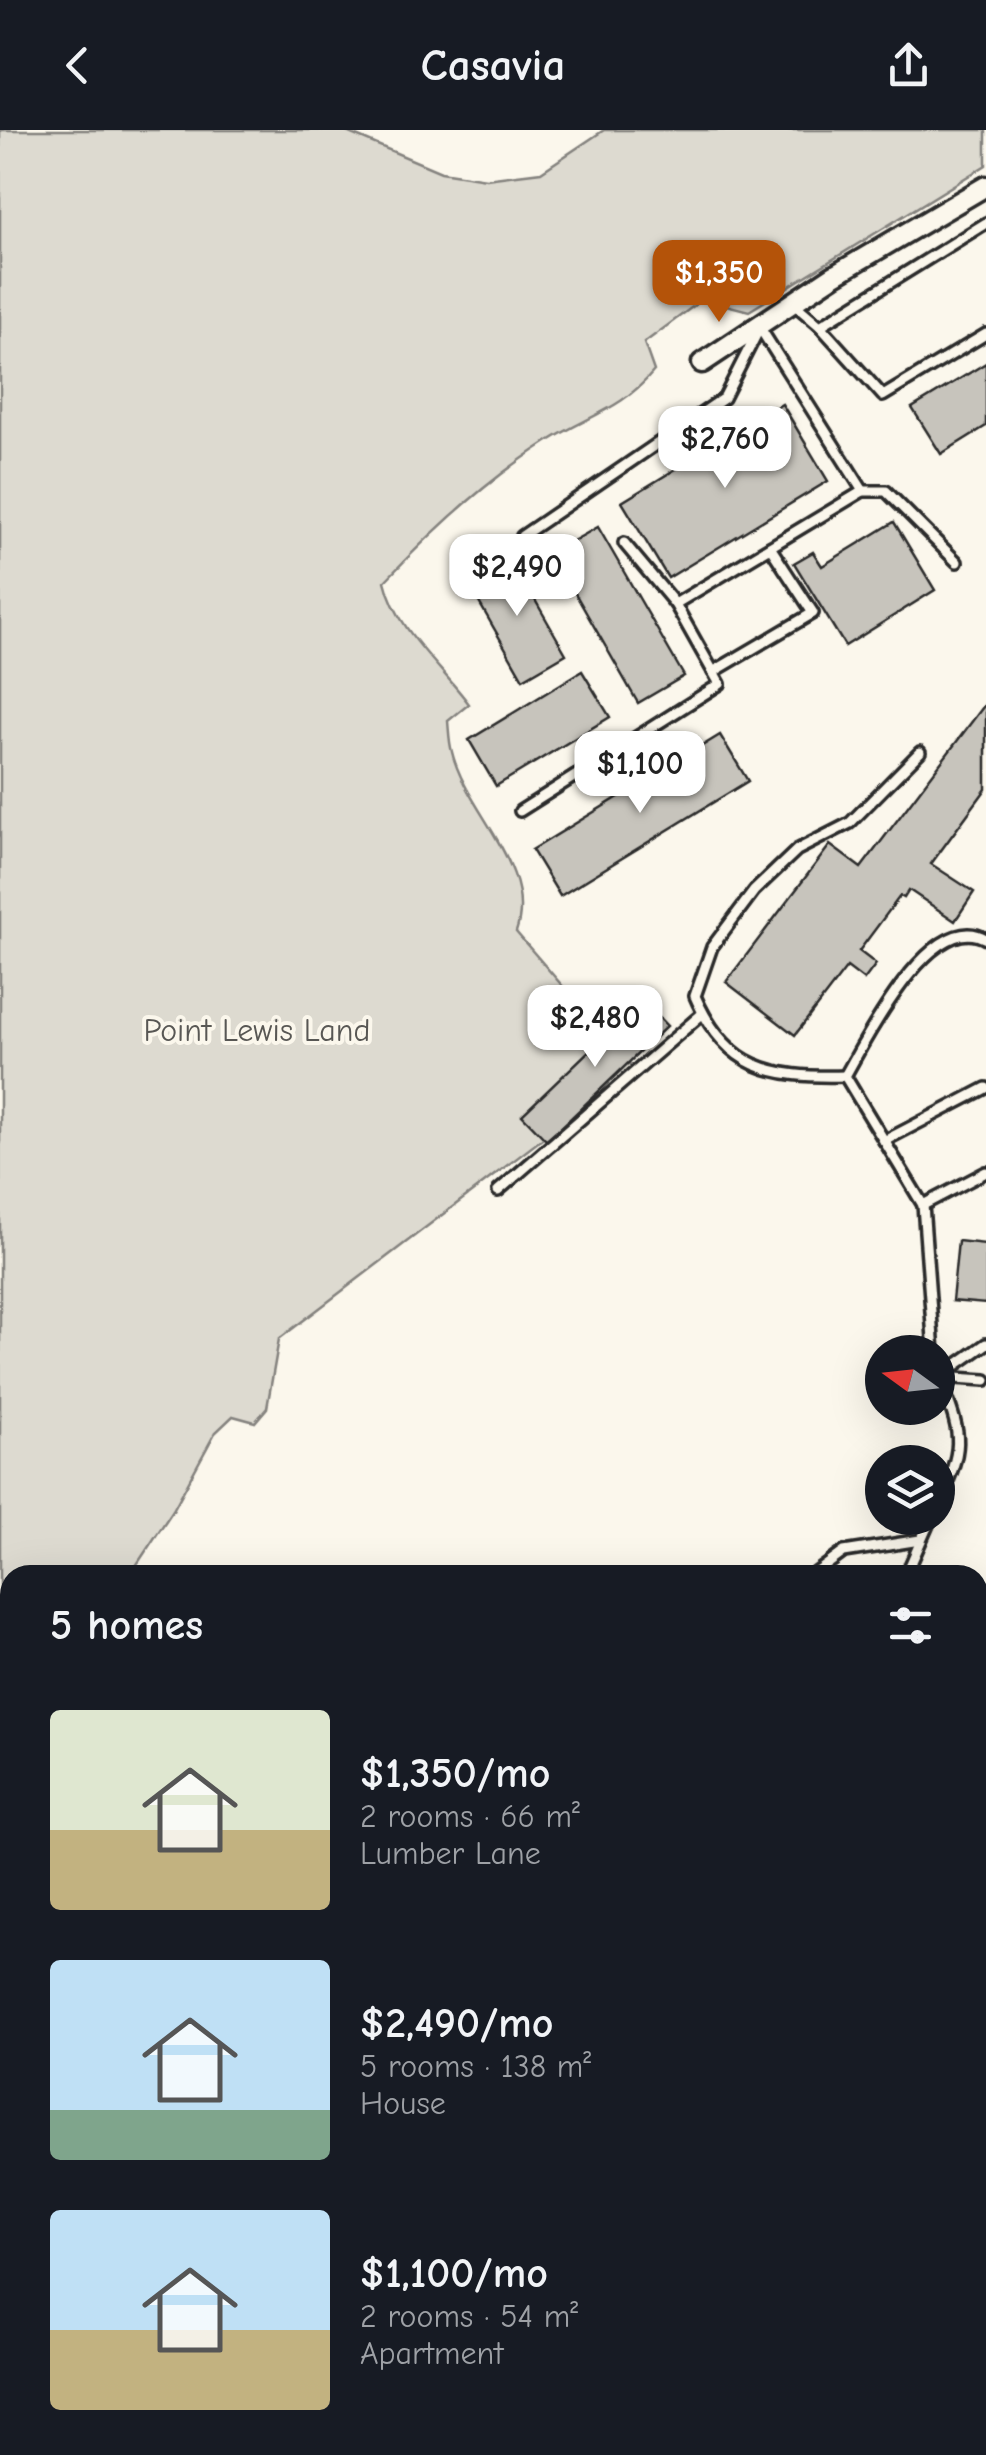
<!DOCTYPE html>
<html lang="en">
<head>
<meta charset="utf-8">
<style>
  body { margin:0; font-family:"Comic Neue",sans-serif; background:#20242c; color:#f1f3f6; height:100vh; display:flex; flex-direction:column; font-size:38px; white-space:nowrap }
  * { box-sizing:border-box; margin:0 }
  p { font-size:32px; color:#9ea1a6 }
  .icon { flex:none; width:55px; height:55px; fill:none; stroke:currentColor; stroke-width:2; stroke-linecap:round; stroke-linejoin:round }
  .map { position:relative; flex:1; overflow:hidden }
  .details { position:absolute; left:0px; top:1435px; width:988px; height:890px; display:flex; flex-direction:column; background:#171b24; border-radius:30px 30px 0 0; box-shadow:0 10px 40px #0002 }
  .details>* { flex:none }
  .needle { width:65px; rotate:285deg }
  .tools { position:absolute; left:865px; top:1205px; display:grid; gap:20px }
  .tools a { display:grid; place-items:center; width:90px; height:90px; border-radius:50%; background:#171b24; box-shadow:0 10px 40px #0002; font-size:50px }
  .price { position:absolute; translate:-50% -85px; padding:0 22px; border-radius:20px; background:#fff; color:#222; font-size:32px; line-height:65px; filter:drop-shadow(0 2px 5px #0008) }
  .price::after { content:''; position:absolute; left:50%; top:60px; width:30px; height:22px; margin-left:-15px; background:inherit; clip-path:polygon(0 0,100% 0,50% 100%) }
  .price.current { background:#b45309; color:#fff }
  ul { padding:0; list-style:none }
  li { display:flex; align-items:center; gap:30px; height:250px; padding:0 50px }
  li span { display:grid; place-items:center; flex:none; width:280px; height:200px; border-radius:10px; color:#555 }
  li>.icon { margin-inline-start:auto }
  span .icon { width:120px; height:120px; fill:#fffc; stroke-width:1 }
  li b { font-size:42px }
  h2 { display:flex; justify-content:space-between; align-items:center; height:120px; padding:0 50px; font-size:42px }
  header { display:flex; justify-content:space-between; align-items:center; height:130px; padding:0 50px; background:#171b24; font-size:45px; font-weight:700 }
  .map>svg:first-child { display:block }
  .green { fill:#dddad0; stroke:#84827e; stroke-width:2.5 }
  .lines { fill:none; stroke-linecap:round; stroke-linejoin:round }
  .stream { stroke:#7b7a75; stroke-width:6 }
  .building { fill:#c7c4bc; stroke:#2b2b2b; stroke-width:2.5 }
  .lane-casing { stroke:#2b2b2b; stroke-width:16 }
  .street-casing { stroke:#2b2b2b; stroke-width:25 }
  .path { stroke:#2b2b2b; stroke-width:4; stroke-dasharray:8 8; stroke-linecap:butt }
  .lane { stroke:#fbf7ec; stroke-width:9 }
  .street { stroke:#fbf7ec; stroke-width:18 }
  .labels { text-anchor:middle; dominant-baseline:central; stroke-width:8; stroke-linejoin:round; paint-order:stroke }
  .park-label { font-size:32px; fill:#585754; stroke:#fbf7ec }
</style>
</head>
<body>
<header><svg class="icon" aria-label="back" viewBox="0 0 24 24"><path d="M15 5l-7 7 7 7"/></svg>Casavia<svg class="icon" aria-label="share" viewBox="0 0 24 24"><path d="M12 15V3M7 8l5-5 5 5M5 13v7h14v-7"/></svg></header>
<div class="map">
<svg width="986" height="2325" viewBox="0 0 986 2325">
  <rect width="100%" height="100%" fill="#fbf7ec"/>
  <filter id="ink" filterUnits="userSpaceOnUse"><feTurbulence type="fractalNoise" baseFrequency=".01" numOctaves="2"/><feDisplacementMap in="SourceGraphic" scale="20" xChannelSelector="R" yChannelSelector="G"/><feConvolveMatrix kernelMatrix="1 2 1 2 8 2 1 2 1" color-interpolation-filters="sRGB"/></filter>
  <g filter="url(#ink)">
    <path class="green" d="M 0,0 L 342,0 L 441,42 L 486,49 L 541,42 L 604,0 L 986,0 L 986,35 L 749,181 L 703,169 L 644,213 L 654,241 C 623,279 587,286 547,312 C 486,351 434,399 385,451 C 396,499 440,535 469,574 L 448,591 C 449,601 449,612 452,622 C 466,681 538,738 516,802 L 634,939 L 279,1209 L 267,1278 L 255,1292 L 233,1286 L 215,1303 L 173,1380 L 130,1445 L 10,1445 L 10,2315 L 735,2315 L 725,2325 L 0,2325 Z"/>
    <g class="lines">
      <g class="stream">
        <polyline points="0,1624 10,1644"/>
        <polyline points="383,2315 385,2325"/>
      </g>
    </g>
    <g class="building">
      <polygon points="986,233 986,296 941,324 912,278"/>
      <polygon points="782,274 828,351 668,448 622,372"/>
      <polygon points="894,392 935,460 845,516 794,433 813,422 822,436"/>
      <polygon points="598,397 684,546 638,573 552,423"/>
      <polygon points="511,428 566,524 523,549 468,453"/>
      <polygon points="582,541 610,587 496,656 469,610"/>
      <polygon points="986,573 986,659 931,734 974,762 955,791 909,760 904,768 900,766 859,821 876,834 864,850 847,837 795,905 726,852 830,715 861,738"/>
      <polygon points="720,605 748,651 560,766 532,720"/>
      <polygon points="642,870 667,896 547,1011 522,985"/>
      <polygon points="958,1111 986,1114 986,1174 952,1171"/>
    </g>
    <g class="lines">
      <g class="lane-casing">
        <g id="lane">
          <polyline points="793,173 820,196 986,93"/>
          <polyline points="820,196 883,266 986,204"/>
          <polyline points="863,361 886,361 957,432"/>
          <polyline points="522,406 724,268 758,201"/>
          <polyline points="624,413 675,474"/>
          <polyline points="713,542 813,483 770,417"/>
          <polyline points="520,681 720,554 675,474 863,361 760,198"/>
          <path d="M 845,946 C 771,948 726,939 695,866 L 712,817 L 754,761 L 797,720 L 850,693 L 920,622"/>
          <polyline points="845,946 923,1075 986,1042"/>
          <path d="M 845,946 C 865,911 932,777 986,809"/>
          <polyline points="884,1011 986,958"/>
          <polyline points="498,1061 702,884"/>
          <polyline points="923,1075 934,1222"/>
          <path d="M 938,1242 C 960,1305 968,1310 938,1373"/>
          <polyline points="939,1247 986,1214"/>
          <polyline points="939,1247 986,1250"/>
          <polyline points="813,1445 844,1422 920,1410"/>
          <polyline points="906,1445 931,1388"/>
          <polyline points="978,1919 986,1915"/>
        </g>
      </g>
      <g class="street-casing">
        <polyline id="street" points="702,233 833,146 986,56"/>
      </g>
      <g class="path">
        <polyline points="978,2109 983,2108 978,2119"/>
        <polyline points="978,2134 986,2134"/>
        <polyline points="0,2242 10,2234"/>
        <polyline points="978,2255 986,2252"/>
        <polyline points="153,2315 166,2325"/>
        <polyline points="533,2315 538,2325"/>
        <polyline points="870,2315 875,2325"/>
        <polyline points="913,2315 918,2325"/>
      </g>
      <use href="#lane" class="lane"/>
      <use href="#street" class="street"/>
    </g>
  </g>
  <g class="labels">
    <g class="park-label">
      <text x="257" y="900">Point Lewis Land</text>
    </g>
  </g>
</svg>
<div class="tools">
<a><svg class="needle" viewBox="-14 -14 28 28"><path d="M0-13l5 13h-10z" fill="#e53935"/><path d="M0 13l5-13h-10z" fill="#9ea1a6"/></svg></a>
<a><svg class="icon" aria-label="layers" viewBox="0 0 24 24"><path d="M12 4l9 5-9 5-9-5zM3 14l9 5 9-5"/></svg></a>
</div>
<b class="price current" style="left:719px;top:195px">$1,350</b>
<b class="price" style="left:725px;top:361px">$2,760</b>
<b class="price" style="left:517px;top:489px">$2,490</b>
<b class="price" style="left:640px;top:686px">$1,100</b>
<b class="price" style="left:595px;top:940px">$2,480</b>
<section class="details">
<h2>5 homes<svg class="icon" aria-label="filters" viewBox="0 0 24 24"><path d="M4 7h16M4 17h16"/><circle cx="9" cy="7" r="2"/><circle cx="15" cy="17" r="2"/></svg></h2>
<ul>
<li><span style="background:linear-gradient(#dfe7d0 60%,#c2b280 0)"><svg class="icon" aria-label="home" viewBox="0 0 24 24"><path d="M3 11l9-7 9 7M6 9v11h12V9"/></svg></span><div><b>$1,350/mo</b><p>2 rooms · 66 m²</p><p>Lumber Lane</p></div></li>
<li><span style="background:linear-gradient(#bfe0f5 75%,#7fa58c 0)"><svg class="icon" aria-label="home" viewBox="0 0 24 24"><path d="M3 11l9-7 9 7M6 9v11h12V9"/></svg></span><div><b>$2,490/mo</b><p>5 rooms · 138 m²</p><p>House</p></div></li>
<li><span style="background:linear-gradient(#bfe0f5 60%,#c2b280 0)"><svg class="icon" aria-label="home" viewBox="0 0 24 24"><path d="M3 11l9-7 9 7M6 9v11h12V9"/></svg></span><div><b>$1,100/mo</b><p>2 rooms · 54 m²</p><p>Apartment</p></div></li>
</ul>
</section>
</div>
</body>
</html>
